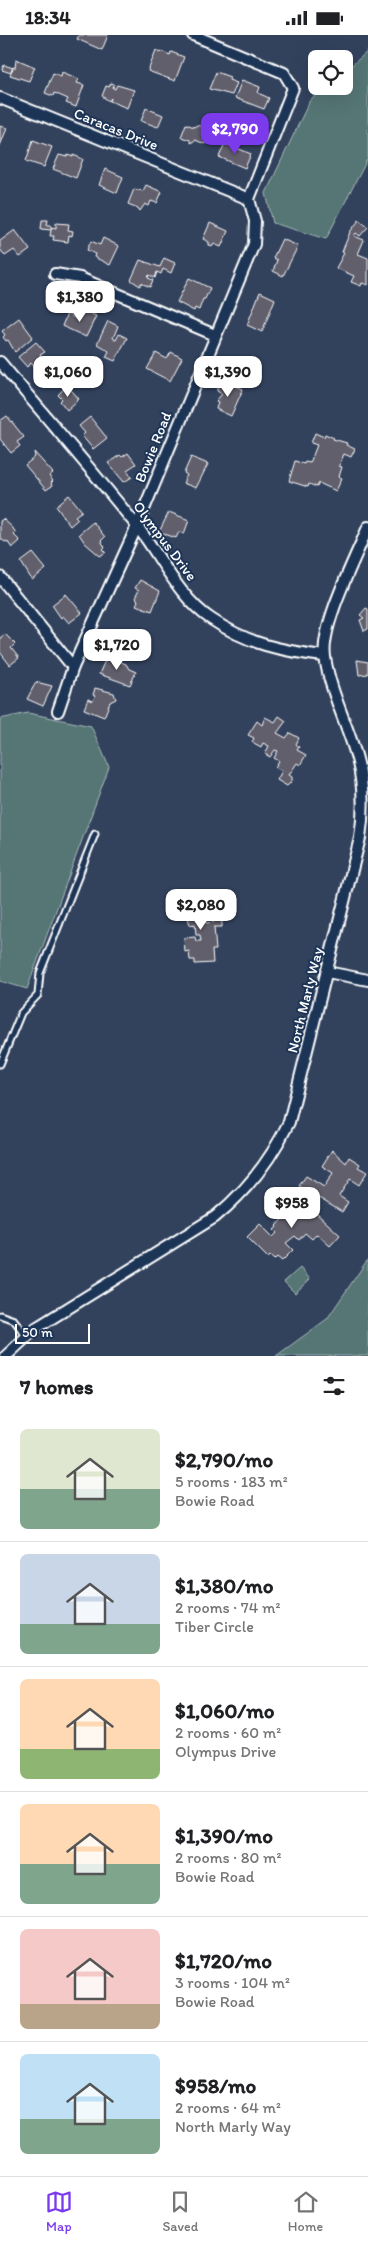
<!DOCTYPE html>
<html lang="en">
<head>
<meta charset="utf-8">
<style>
  body { margin:0; font-family:Itim,sans-serif; background:#f2f2f2; color:#202124; height:100vh; display:flex; flex-direction:column; font-size:19px; white-space:nowrap }
  * { box-sizing:border-box; margin:0 }
  p { font-size:16px; color:#757577 }
  .icon { flex:none; width:28px; height:28px; fill:none; stroke:currentColor; stroke-width:2; stroke-linecap:round; stroke-linejoin:round }
  .map { position:relative; height:1321px; overflow:hidden }
  .details { display:flex; flex-direction:column; background:#fff; flex:1 }
  .details>* { flex:none }
  .fabs { position:absolute; left:308px; top:15px; display:grid; gap:10px }
  .fabs a { display:grid; place-items:center; width:45px; height:45px; border-radius:8px; background:#fff; box-shadow:0 5px 20px #0002; font-size:25px }
  .scale { position:absolute; left:15px; bottom:12px; width:75px; box-sizing:border-box; padding-left:5px; border:2px solid #fff; border-top:0; font-size:14px; line-height:18px; white-space:nowrap; color:#fff; -webkit-text-stroke:4px #1d3557; paint-order:stroke }
  .price { position:absolute; translate:-50% -42px; padding:0 11px; border-radius:10px; background:#fff; color:#222; font-size:16px; line-height:32px; filter:drop-shadow(0 1px 2px #0008) }
  .price::after { content:''; position:absolute; left:50%; top:30px; width:15px; height:11px; margin-left:-8px; background:inherit; clip-path:polygon(0 0,100% 0,50% 100%) }
  .price.on { background:#7c3aed; color:#fff }
  ul { padding:0; list-style:none }
  li { display:flex; align-items:center; gap:15px; height:125px; padding:0 20px }
  li+li { border-top:1px solid #e0e0e0 }
  li span { display:grid; place-items:center; flex:none; width:140px; height:100px; border-radius:8px; color:#555 }
  li>.icon { margin-inline-start:auto }
  span .icon { width:60px; height:60px; fill:#fffc; stroke-width:1 }
  li b { font-size:21px }
  h2 { display:flex; justify-content:space-between; align-items:center; height:60px; padding:0 20px; font-size:21px }
  .status { display:flex; justify-content:space-between; align-items:center; height:35px; padding:0 25px; background:#fff; direction:ltr }
  .status svg { height:14px; fill:currentColor }
  .dock { display:flex; justify-content:space-around; align-items:center; height:70px; border-top:1px solid #e0e0e0; background:#fff; font-size:14px; color:#757577 }
  .dock a { display:grid; justify-items:center; gap:2px }
  .dock .on { color:#7c3aed }
  .map>svg:first-child { display:block }
  .green { fill:#547675; stroke:#aababa }
  .building { fill:#625f6c; stroke:#fff }
  .lines { fill:none; stroke-linecap:round; stroke-linejoin:round }
  .service-casing { stroke:#fff; stroke-width:9 }
  .minor-casing { stroke:#fff; stroke-width:14 }
  .service { stroke:#1d3557; stroke-width:5 }
  .minor { stroke:#1d3557; stroke-width:10 }
  .labels { text-anchor:middle; dominant-baseline:central; stroke-width:4; stroke-linejoin:round; paint-order:stroke }
  .street-label { font-size:15px; fill:#fff; stroke:#1d3557 }
</style>
</head>
<body>
<div class="status"><b>18:34</b><svg viewBox="0 0 49 12"><path d="M0 12V9h3v3zM5 12V6h3v6zM10 12V3h3v9zM15 12V0h3v12zM26 1h20v11H26zM47 4h2v5h-2z"/></svg></div>
<div class="map">
<svg width="368" height="1321" viewBox="0 0 368 1321">
  <rect width="100%" height="100%" fill="#32425d"/>
  <filter id="ink" filterUnits="userSpaceOnUse"><feTurbulence type="fractalNoise" baseFrequency=".02" numOctaves="2"/><feDisplacementMap in="SourceGraphic" scale="10" xChannelSelector="R" yChannelSelector="G"/><feConvolveMatrix kernelMatrix="1 2 1 2 8 2 1 2 1" color-interpolation-filters="sRGB"/></filter>
  <g filter="url(#ink)">
    <g class="green">
      <polygon points="368,16 368,123 326,204 273,188 266,158 310,65 326,51 344,51 344,37"/>
      <polygon points="28,678 91,691 109,732 27,954 0,946 0,684"/>
      <polygon points="368,1224 368,1321 276,1321 327,1284"/>
      <polygon points="300,1233 310,1244 295,1258 284,1247"/>
    </g>
    <g class="building">
      <polygon points="79,0 108,0 102,15 77,4"/>
      <polygon points="156,15 161,17 161,16 170,20 171,17 184,22 175,46 148,36"/>
      <polygon points="16,24 35,32 29,46 10,40 11,38 2,35 4,30 13,33 11,37 13,32 15,33"/>
      <polygon points="62,37 79,44 77,48 84,50 76,72 66,68 68,64 59,60 54,58 53,61 45,58 53,38 61,41"/>
      <polygon points="216,37 230,42 229,45 237,48 232,60 209,54"/>
      <polygon points="242,45 260,52 258,58 269,63 264,74 235,63"/>
      <polygon points="111,48 114,49 113,53 115,54 117,50 134,55 127,73 110,66 111,63 109,66 102,61 106,51 109,52"/>
      <polygon points="146,73 163,80 158,92 141,86"/>
      <polygon points="186,89 194,92 197,90 210,95 209,99 211,99 205,109 195,105 191,108 190,105 181,102"/>
      <polygon points="0,91 7,93 0,111"/>
      <polygon points="33,105 52,112 44,132 26,126"/>
      <polygon points="225,108 251,119 245,133 219,122"/>
      <polygon points="59,120 67,122 68,120 73,122 73,120 83,124 76,143 53,134"/>
      <polygon points="105,134 123,142 117,158 99,150"/>
      <polygon points="146,150 162,157 157,168 151,166 149,171 145,169 140,176 138,173 128,169 134,154 143,156"/>
      <polygon points="42,185 48,185 47,190 51,190 51,195 52,192 56,193 56,188 69,189 68,195 73,196 72,201 69,200 68,207 53,205 54,201 50,201 51,195 41,194"/>
      <polygon points="359,185 368,192 360,201 356,198 354,201 364,205 358,219 368,223 368,250 362,248 361,251 351,247 354,241 336,233 344,218 342,217 350,197"/>
      <polygon points="210,188 228,196 221,212 214,209 212,212 209,210 209,207 203,204"/>
      <polygon points="15,195 30,215 20,222 14,215 5,221 0,214 0,206"/>
      <polygon points="103,203 119,211 110,230 94,222 95,219 87,215 91,206 100,210"/>
      <polygon points="282,204 298,211 283,241 273,236 277,225 273,223"/>
      <polygon points="164,223 175,228 171,238 163,234 161,239 157,237 155,243 149,240 148,243 153,245 150,252 141,248 140,251 131,245 140,225 160,232"/>
      <polygon points="189,243 210,253 205,264 203,264 199,275 195,273 194,276 177,267"/>
      <polygon points="260,257 275,264 262,297 247,290"/>
      <polygon points="81,274 96,281 86,302 62,291 67,279 75,283"/>
      <polygon points="19,283 33,302 15,317 8,305 6,306 3,302 5,300 2,296"/>
      <polygon points="108,286 118,291 113,303 116,305 119,299 127,303 115,326 106,322 109,316 97,309"/>
      <polygon points="36,307 45,317 40,320 52,334 39,345 33,338 37,335 31,328 27,332 18,322"/>
      <polygon points="171,317 182,323 170,346 147,334 156,318 167,324"/>
      <polygon points="222,345 243,354 231,381 216,374 218,367 216,366 222,359 217,356"/>
      <polygon points="67,350 79,364 67,375 60,366 62,364 58,360"/>
      <polygon points="7,381 24,402 17,407 20,411 11,418 0,404 0,386"/>
      <polygon points="90,382 107,403 93,414 82,401 85,398 79,391"/>
      <polygon points="315,398 324,402 325,399 334,403 333,404 347,408 346,410 355,414 351,422 344,419 339,431 342,432 339,442 342,443 336,456 319,448 317,452 309,449 308,452 289,446 295,426 304,429 305,427 310,428 317,410 311,408"/>
      <polygon points="34,417 53,438 49,441 53,446 51,448 52,451 46,455 25,430 35,422"/>
      <polygon points="128,418 136,429 127,435 132,442 124,447 108,428 120,420 122,422"/>
      <polygon points="191,422 208,429 196,453 183,448 187,440 184,438"/>
      <polygon points="69,460 82,476 75,481 78,484 70,491 56,471"/>
      <polygon points="169,477 189,485 184,499 179,497 176,503 159,497"/>
      <polygon points="3,484 12,492 16,498 14,500 20,506 12,513 7,506 5,507 0,503 0,486"/>
      <polygon points="93,487 105,502 101,506 105,512 103,514 106,517 100,521 85,508 79,499"/>
      <polygon points="33,518 46,534 32,545 21,527"/>
      <polygon points="140,545 160,556 152,576 136,570 138,566 135,563 139,555 135,553"/>
      <polygon points="66,559 82,578 69,588 63,581 61,583 52,570"/>
      <polygon points="366,573 368,574 368,594 364,596 360,585 364,583 360,580"/>
      <polygon points="5,599 15,609 11,613 19,623 10,630 0,617 0,603"/>
      <polygon points="107,621 126,629 129,634 136,637 130,650 99,639"/>
      <polygon points="357,625 368,627 368,639 359,640"/>
      <polygon points="36,647 52,651 43,671 27,664"/>
      <polygon points="95,653 114,658 116,664 110,667 104,682 84,674 88,664 93,666 95,661 93,660"/>
      <polygon points="279,681 286,686 277,698 286,703 290,698 299,703 296,709 299,712 297,715 306,720 300,730 297,728 289,740 292,742 292,746 287,751 277,745 282,736 275,732 279,726 274,723 278,716 275,715 270,722 265,719 269,711 263,708 261,712 252,707 254,703 248,700 257,686 262,690 265,682 275,687"/>
      <polygon points="196,857 211,864 206,874 204,873 206,888 214,887 214,884 222,883 222,892 214,892 216,915 212,915 213,928 195,929 195,925 190,925 189,916 185,917 184,903 195,902 196,906 201,906 200,900 196,900 195,889 190,890 188,883 189,868"/>
      <polygon points="332,1115 346,1128 349,1122 360,1129 358,1132 367,1137 359,1150 350,1144 339,1161 348,1167 342,1177 299,1151 306,1141 324,1152 333,1138 322,1131"/>
      <polygon points="291,1155 340,1200 330,1211 317,1199 312,1204 305,1198 299,1205 295,1201 286,1208 293,1215 282,1226 277,1222 274,1225 270,1221 268,1223 247,1202 260,1189 273,1202 277,1198 274,1195 277,1192 276,1191 285,1181 283,1179 286,1176 279,1169"/>
    </g>
    <g class="lines">
      <g class="service-casing">
        <g id="service">
          <polyline points="0,1029 21,978 38,960 40,938 95,799"/>
          <polyline points="0,1280 14,1285 26,1301"/>
        </g>
      </g>
      <g class="minor-casing">
        <g id="minor">
          <polyline points="0,63 249,164"/>
          <polyline points="55,239 80,243 215,300"/>
          <path d="M 0,327 C 45,381 92,435 136,490 C 160,520 178,562 211,584 C 248,609 281,616 324,621"/>
          <polyline points="0,542 73,632"/>
          <polyline points="58,676 73,632 137,491 254,209 255,186 249,164 293,53 284,38 193,0"/>
          <polyline points="327,937 368,945"/>
          <path d="M 6,1321 L 36,1293 L 215,1182 C 248,1155 271,1125 289,1087 L 360,803 C 364,776 364,750 357,724 C 348,690 330,657 325,622 C 320,591 356,522 368,492"/>
        </g>
      </g>
      <use href="#service" class="service"/>
      <use href="#minor" class="minor"/>
    </g>
  </g>
  <g class="labels">
    <g class="street-label">
      <text transform="translate(116 94) rotate(22)">Caracas Drive</text>
      <text transform="translate(153 412) rotate(-68)">Bowie Road</text>
      <text transform="translate(165 506) rotate(53)">Olympus Drive</text>
      <text transform="translate(305 965) rotate(-76)">North Marly Way</text>
    </g>
  </g>
</svg>
<div class="fabs">
<a><svg class="icon" aria-label="locate" viewBox="0 0 24 24"><circle cx="12" cy="12" r="6"/><path d="M12 2v4M12 18v4M2 12h4M18 12h4"/></svg></a>
</div>
<div class="scale">50 m</div>
<b class="price on" style="left:235px;top:120px">$2,790</b>
<b class="price" style="left:80px;top:288px">$1,380</b>
<b class="price" style="left:68px;top:363px">$1,060</b>
<b class="price" style="left:228px;top:363px">$1,390</b>
<b class="price" style="left:117px;top:636px">$1,720</b>
<b class="price" style="left:201px;top:896px">$2,080</b>
<b class="price" style="left:292px;top:1194px">$958</b>
</div>
<section class="details">
<h2>7 homes<svg class="icon" aria-label="filters" viewBox="0 0 24 24"><path d="M4 7h16M4 17h16"/><circle cx="9" cy="7" r="2"/><circle cx="15" cy="17" r="2"/></svg></h2>
<ul>
<li><span style="background:linear-gradient(#dfe7d0 60%,#7fa58c 0)"><svg class="icon" aria-label="home" viewBox="0 0 24 24"><path d="M3 11l9-7 9 7M6 9v11h12V9"/></svg></span><div><b>$2,790/mo</b><p>5 rooms · 183 m²</p><p>Bowie Road</p></div></li>
<li><span style="background:linear-gradient(#c9d6e8 70%,#7fa58c 0)"><svg class="icon" aria-label="home" viewBox="0 0 24 24"><path d="M3 11l9-7 9 7M6 9v11h12V9"/></svg></span><div><b>$1,380/mo</b><p>2 rooms · 74 m²</p><p>Tiber Circle</p></div></li>
<li><span style="background:linear-gradient(#ffd9b3 70%,#8fb573 0)"><svg class="icon" aria-label="home" viewBox="0 0 24 24"><path d="M3 11l9-7 9 7M6 9v11h12V9"/></svg></span><div><b>$1,060/mo</b><p>2 rooms · 60 m²</p><p>Olympus Drive</p></div></li>
<li><span style="background:linear-gradient(#ffd9b3 60%,#7fa58c 0)"><svg class="icon" aria-label="home" viewBox="0 0 24 24"><path d="M3 11l9-7 9 7M6 9v11h12V9"/></svg></span><div><b>$1,390/mo</b><p>2 rooms · 80 m²</p><p>Bowie Road</p></div></li>
<li><span style="background:linear-gradient(#f6c9c9 75%,#b9a48a 0)"><svg class="icon" aria-label="home" viewBox="0 0 24 24"><path d="M3 11l9-7 9 7M6 9v11h12V9"/></svg></span><div><b>$1,720/mo</b><p>3 rooms · 104 m²</p><p>Bowie Road</p></div></li>
<li><span style="background:linear-gradient(#bfe0f5 65%,#7fa58c 0)"><svg class="icon" aria-label="home" viewBox="0 0 24 24"><path d="M3 11l9-7 9 7M6 9v11h12V9"/></svg></span><div><b>$958/mo</b><p>2 rooms · 64 m²</p><p>North Marly Way</p></div></li>
</ul>
</section>
<nav class="dock">
<a class="on"><svg class="icon" aria-label="map" viewBox="0 0 24 24"><path d="M3 6l6-2 6 2 6-2v14l-6 2-6-2-6 2zM9 4v14M15 6v14"/></svg>Map</a>
<a><svg class="icon" aria-label="saved" viewBox="0 0 24 24"><path d="M7 4h10v16l-5-4-5 4z"/></svg>Saved</a>
<a><svg class="icon" aria-label="home" viewBox="0 0 24 24"><path d="M3 11l9-7 9 7M6 9v11h12V9"/></svg>Home</a>
</nav>
</body>
</html>
